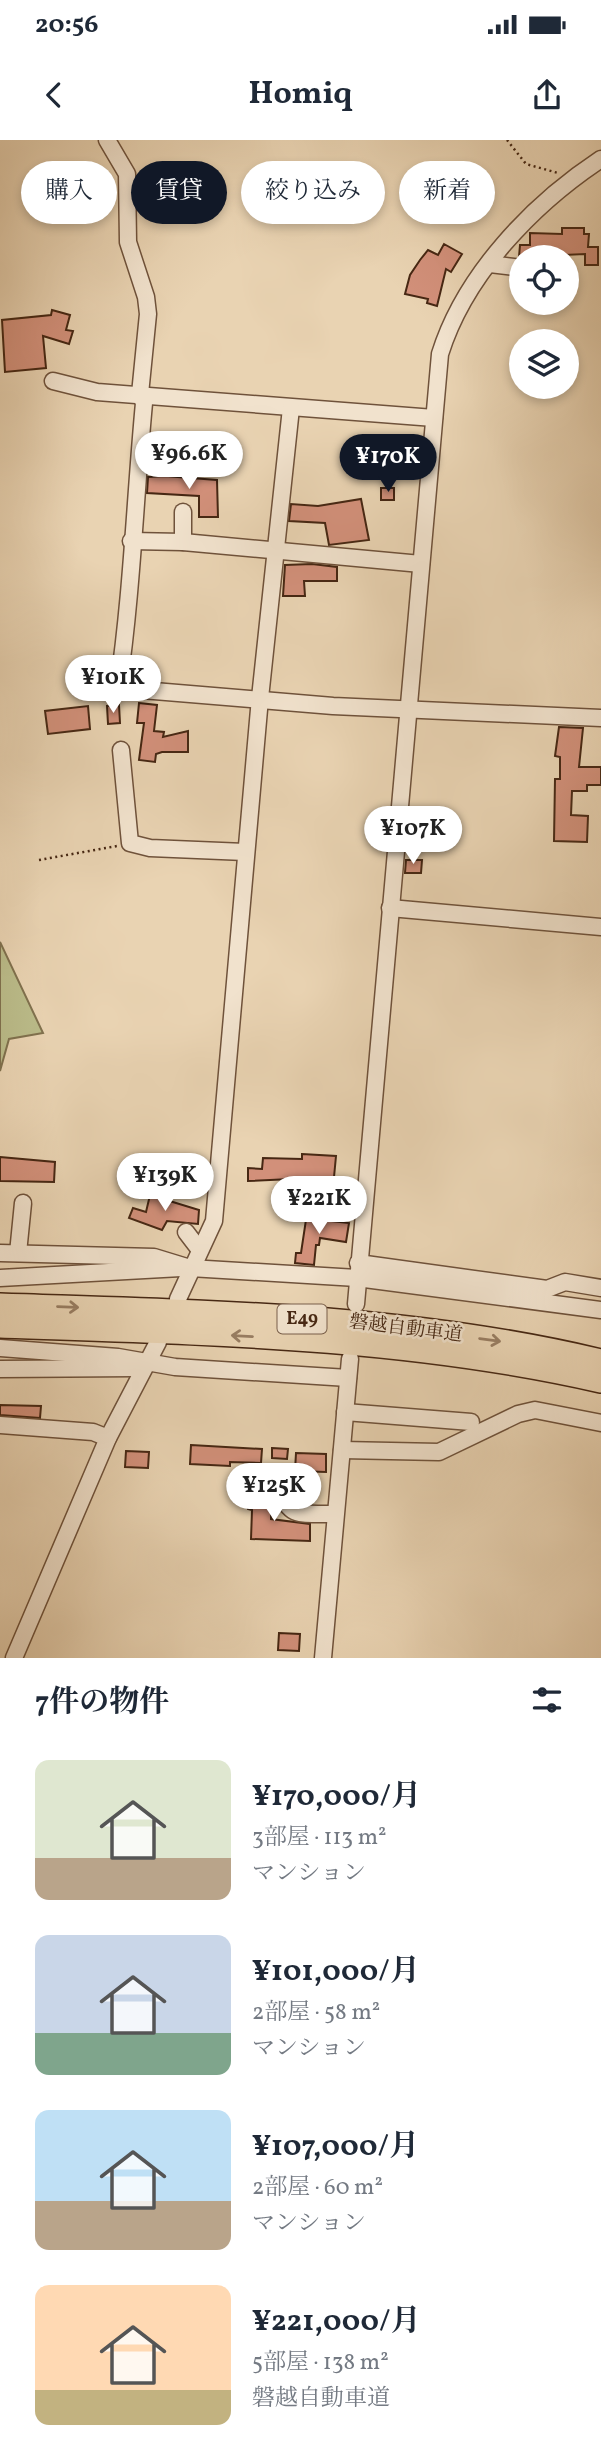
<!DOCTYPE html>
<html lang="ja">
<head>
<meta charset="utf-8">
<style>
  body { margin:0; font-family:Vollkorn,"Noto Serif JP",serif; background:#f2f2f3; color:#1f2937; height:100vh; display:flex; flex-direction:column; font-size:26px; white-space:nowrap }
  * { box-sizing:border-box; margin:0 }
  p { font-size:23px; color:#747a83 }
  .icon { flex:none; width:38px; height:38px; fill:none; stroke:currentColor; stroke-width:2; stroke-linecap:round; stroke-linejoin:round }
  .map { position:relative; height:1518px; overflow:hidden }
  .details { display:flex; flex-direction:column; background:#fff; flex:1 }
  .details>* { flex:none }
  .top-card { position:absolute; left:21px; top:21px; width:560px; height:63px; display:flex; gap:14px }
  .fabs { position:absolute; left:509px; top:105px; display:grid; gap:14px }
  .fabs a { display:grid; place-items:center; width:70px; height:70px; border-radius:50%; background:#fff; box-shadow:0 4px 10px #0003; font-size:35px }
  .price { position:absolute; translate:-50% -60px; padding:0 16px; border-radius:24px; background:#fff; color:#222; font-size:23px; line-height:46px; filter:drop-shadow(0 2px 4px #0008) }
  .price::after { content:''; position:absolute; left:50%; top:42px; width:21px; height:16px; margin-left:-10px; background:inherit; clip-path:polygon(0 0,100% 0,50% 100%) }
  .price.current { background:#111827; color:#fff }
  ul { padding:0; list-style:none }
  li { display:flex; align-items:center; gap:21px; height:175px; padding:0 35px }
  li span { display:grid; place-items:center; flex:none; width:196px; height:140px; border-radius:14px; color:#555 }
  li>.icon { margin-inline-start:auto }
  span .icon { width:84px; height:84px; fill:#fffc; stroke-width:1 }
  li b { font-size:30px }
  h2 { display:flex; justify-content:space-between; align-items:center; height:84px; padding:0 35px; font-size:30px }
  .pill { padding:0 24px; border-radius:32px; background:#fff; box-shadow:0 4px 10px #0003; font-size:24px; line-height:63px }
  .pill.current { background:#111827; color:#fff }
  .status { display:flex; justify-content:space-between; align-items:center; height:49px; padding:0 35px; background:#fff; direction:ltr }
  .status svg { height:19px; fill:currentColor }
  header { display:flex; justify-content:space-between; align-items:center; height:91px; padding:0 35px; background:#fff; font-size:32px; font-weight:700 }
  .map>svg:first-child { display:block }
  .green { fill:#babb89; stroke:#80714e; stroke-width:2 }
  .building { fill:#d2907a; stroke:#462713; stroke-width:2 }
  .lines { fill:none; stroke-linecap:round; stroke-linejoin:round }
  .minor-casing { stroke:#6f523b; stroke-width:19 }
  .highway-casing { stroke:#462713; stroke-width:26 }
  .path { stroke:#462713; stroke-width:2.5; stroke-dasharray:2 3.5; stroke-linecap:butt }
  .minor { stroke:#f1e2cd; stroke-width:16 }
  .highway { stroke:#e9d3b2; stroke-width:23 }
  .oneway { stroke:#987d62 }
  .labels { text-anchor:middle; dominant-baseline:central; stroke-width:5; stroke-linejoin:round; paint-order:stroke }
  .shield { fill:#f1e2cd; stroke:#795f4b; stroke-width:2 }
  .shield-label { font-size:18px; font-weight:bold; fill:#462713 }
  .street-label { font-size:19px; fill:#462713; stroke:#f1e2cd }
</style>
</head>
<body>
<div class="status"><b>20:56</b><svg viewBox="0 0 49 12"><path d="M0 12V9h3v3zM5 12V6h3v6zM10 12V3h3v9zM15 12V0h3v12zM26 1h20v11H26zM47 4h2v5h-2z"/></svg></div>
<header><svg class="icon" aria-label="back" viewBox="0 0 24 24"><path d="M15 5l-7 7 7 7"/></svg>Homiq<svg class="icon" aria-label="share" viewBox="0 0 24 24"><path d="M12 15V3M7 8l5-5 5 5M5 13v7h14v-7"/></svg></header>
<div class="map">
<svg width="601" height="1518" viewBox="0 0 601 1518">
  <rect width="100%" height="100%" fill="#e9d3b2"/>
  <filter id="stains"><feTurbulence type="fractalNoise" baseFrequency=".00286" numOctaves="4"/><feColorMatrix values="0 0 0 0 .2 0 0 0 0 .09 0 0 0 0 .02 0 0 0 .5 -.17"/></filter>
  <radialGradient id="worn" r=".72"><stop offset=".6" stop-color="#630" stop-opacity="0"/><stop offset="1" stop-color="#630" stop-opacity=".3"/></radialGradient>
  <polygon class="green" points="0,802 43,893 9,899 0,931"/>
  <g class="building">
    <polygon points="562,88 584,88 584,94 589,94 588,107 598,107 598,125 585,125 585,114 519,117 520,105 530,105 530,93 562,94"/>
    <polygon points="444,104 462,114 451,132 446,129 437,166 427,163 428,159 405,154 410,135 420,120 428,110 438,115"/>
    <polygon points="52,170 70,175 66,190 73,191 69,204 43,196 46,228 5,232 2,180 51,175"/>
    <polygon points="165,336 217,340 218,377 199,377 199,356 147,353 148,337"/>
    <rect x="381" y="348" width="13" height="12"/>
    <polygon points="361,359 369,400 329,405 325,383 289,381 291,364 318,366"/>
    <polygon points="312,424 337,427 337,441 304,441 305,456 283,456 285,425"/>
    <polygon points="139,563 157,565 154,591 164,592 163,597 188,591 188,612 162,612 156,614 155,622 139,620 144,583 137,583"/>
    <polygon points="119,565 120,583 108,584 107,566"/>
    <polygon points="88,566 90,589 48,594 45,571"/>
    <polygon points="559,587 583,588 579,627 601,627 601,645 587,645 587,651 572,651 571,675 588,676 587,702 554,701 555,639 560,639 560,617 555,616"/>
    <polygon points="406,720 422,720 421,733 405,733"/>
    <polygon points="302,1014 336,1016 334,1037 248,1041 248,1028 262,1029 263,1018 302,1019"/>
    <polygon points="0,1017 55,1022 54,1042 0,1041"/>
    <polygon points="150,1055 199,1070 198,1084 167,1081 162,1090 129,1078 133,1068 146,1072"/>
    <polygon points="307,1073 323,1075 323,1080 349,1083 346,1102 320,1098 319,1105 316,1105 314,1125 295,1123 296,1113 301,1113"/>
    <polygon points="0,1265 41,1266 40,1278 0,1275"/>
    <polygon points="191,1305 262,1309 261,1323 230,1322 230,1326 190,1324"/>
    <polygon points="272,1308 288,1309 287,1319 272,1318"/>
    <polygon points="126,1311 149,1312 148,1328 125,1327"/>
    <polygon points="296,1313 326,1314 326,1332 295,1331"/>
    <polygon points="248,1356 271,1357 271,1379 310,1384 310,1401 251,1399 252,1370 248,1369"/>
    <polygon points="279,1493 300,1494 299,1511 278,1510"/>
  </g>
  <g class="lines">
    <g class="minor-casing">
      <g id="minor">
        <path d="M 107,0 L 127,34 L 128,102 L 146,157 L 148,174 L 140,254 L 144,263 C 135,358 132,454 118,548 L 333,566 L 601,578"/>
        <polyline points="490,124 522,128"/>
        <polyline points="53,241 97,252 434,278"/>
        <polyline points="183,372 183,402"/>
        <polyline points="131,401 183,402 421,424"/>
        <polyline points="121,610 130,703 150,708 245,712"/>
        <polyline points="390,768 601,787"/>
        <polyline points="186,1092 199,1109"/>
        <polyline points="0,1113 154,1117 190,1128 357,1138 601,1170"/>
        <polyline points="18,1113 23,1063"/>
        <polyline points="358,1123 547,1149 565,1142 601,1148"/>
        <polyline points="0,1138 181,1128"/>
        <polyline points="178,1159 214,1081 260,558 291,268"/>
        <path d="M 356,1164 L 440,214 C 465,134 533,64 601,19"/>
        <polyline points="0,1208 118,1217 175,1227 348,1238"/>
        <polyline points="0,1229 135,1228"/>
        <polyline points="345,1272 471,1282"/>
        <polyline points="0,1285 93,1292 108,1298"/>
        <polyline points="342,1310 439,1312 518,1274 535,1270 601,1283"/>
        <path d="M 278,1342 C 287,1380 299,1373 334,1374"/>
        <polyline points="14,1518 108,1298 158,1202"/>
        <polyline points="323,1518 350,1219"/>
      </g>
    </g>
    <g class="highway-casing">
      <g id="highway">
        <path d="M 0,1165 C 201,1172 405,1174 601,1221"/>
        <path d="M 0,1186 C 201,1193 404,1196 601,1241"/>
      </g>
    </g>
    <g class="path">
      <polyline points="507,0 526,24 558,33"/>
      <polyline points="39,720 117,706"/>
    </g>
    <use href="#minor" class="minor"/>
    <use href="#highway" class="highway"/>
  </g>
  <defs><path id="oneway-shaft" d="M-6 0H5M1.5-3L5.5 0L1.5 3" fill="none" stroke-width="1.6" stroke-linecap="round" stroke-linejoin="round" transform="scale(1.75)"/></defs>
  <g class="oneway">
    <use href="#oneway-shaft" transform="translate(68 1167) rotate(2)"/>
    <use href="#oneway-shaft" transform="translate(242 1196) rotate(-177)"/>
    <use href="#oneway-shaft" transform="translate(490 1200) rotate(8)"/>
  </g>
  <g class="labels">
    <rect class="shield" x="277.5" y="1164.5" width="49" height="29" rx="5"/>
    <g class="shield-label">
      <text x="302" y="1179">E49</text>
    </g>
    <g class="street-label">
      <text transform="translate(406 1189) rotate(7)">磐越自動車道</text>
    </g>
  </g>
  <rect width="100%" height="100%" filter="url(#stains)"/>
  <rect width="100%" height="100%" fill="url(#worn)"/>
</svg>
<div class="fabs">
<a><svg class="icon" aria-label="locate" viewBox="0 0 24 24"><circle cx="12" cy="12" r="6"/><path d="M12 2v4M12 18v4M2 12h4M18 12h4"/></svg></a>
<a><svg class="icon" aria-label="layers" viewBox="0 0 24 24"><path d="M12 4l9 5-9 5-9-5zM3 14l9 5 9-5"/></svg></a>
</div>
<b class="price" style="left:189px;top:351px">¥96.6K</b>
<b class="price current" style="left:388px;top:354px">¥170K</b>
<b class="price" style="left:113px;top:575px">¥101K</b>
<b class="price" style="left:413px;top:726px">¥107K</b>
<b class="price" style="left:165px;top:1073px">¥139K</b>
<b class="price" style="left:319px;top:1096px">¥221K</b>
<b class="price" style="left:274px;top:1383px">¥125K</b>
<div class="top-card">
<a class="pill">購入</a>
<a class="pill current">賃貸</a>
<a class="pill">絞り込み</a>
<a class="pill">新着</a>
</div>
</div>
<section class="details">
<h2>7件の物件<svg class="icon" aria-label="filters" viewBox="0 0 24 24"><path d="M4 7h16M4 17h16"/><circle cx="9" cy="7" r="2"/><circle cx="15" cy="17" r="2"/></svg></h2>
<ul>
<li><span style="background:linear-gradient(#dfe7d0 70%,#b9a48a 0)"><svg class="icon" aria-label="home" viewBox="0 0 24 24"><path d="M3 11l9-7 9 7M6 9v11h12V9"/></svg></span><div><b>¥170,000/月</b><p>3部屋 · 113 m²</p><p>マンション</p></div></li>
<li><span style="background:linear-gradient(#c9d6e8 70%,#7fa58c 0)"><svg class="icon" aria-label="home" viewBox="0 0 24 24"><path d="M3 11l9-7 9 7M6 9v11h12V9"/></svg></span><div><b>¥101,000/月</b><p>2部屋 · 58 m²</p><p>マンション</p></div></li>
<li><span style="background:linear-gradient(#bfe0f5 65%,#b9a48a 0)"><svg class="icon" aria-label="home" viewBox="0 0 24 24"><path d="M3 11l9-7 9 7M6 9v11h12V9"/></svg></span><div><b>¥107,000/月</b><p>2部屋 · 60 m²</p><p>マンション</p></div></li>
<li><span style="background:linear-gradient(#ffd9b3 75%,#c2b280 0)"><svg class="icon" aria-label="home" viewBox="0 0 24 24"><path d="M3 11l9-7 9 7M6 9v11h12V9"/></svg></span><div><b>¥221,000/月</b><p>5部屋 · 138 m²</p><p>磐越自動車道</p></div></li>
</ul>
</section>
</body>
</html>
